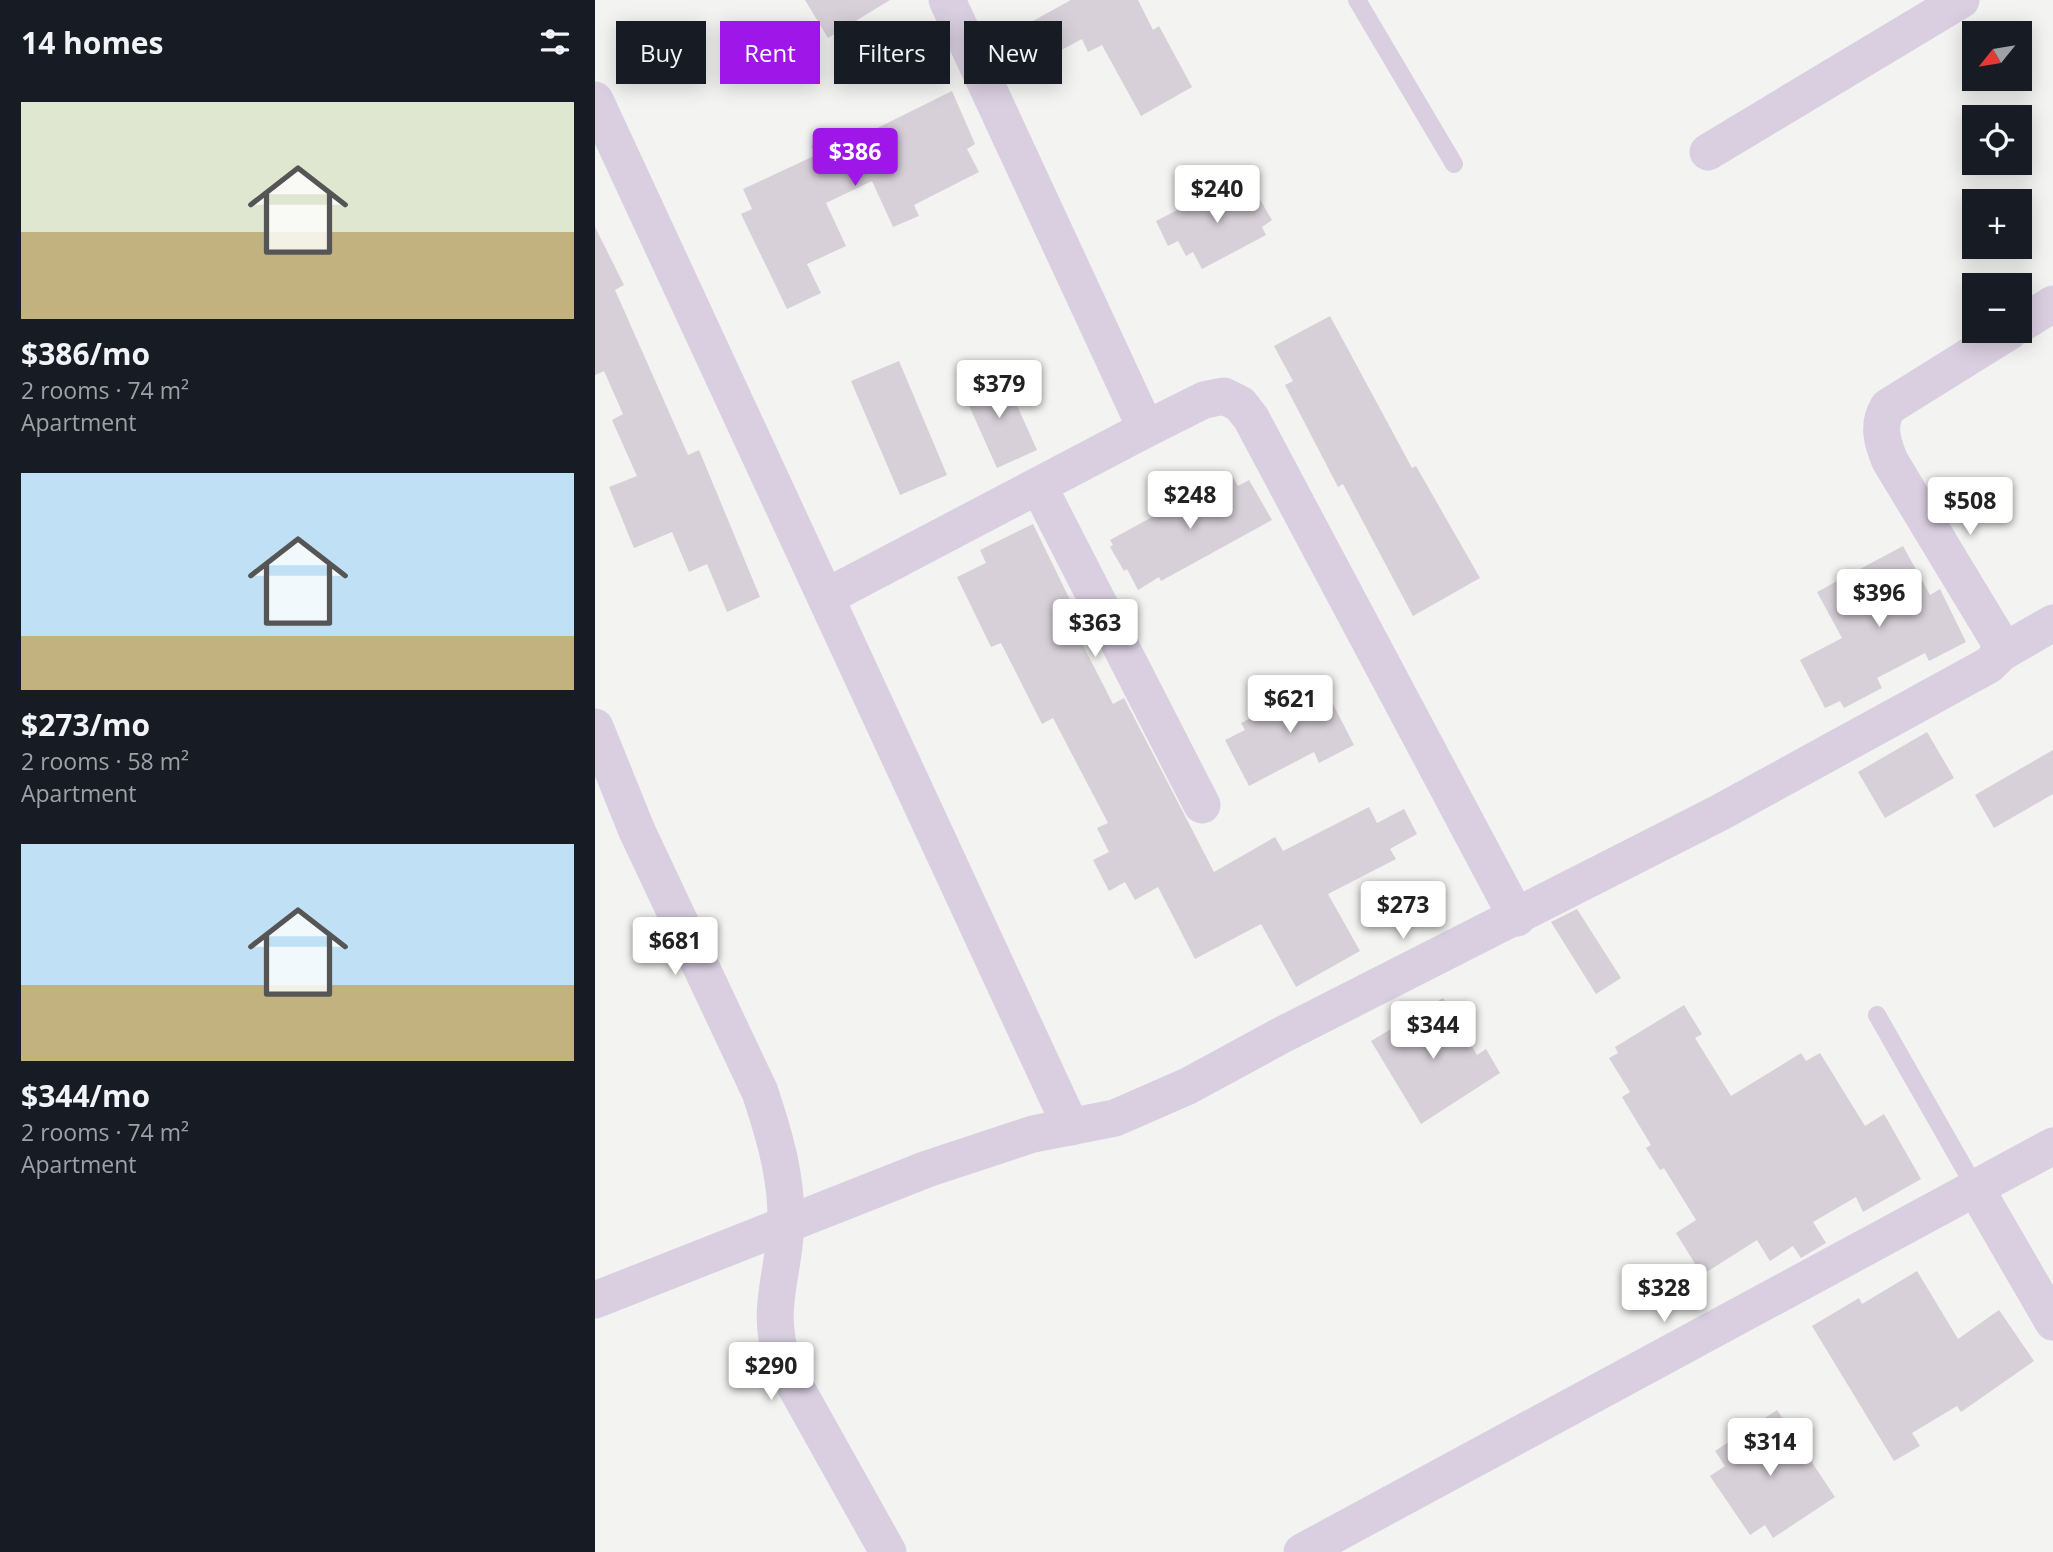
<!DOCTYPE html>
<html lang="en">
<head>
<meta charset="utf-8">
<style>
  body { margin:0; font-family:"Open Sans",sans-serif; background:#20242c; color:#f1f3f6; height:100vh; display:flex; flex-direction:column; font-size:26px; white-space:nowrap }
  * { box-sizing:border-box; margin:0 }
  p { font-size:23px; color:#9ea1a6 }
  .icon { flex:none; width:38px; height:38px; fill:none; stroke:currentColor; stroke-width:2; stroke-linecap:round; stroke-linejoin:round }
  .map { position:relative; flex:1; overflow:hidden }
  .side { display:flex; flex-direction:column; background:#171b24; width:595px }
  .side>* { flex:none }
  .guide { position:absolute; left:21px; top:21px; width:665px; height:63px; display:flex; gap:14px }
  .needle { width:46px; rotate:240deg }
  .buttons { position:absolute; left:1367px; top:21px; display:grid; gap:14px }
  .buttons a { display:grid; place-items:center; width:70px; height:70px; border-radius:0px; background:#171b24; box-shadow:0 4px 18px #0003; font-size:35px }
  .price { position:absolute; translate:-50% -60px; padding:0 16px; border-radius:7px; background:#fff; color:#222; font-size:23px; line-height:46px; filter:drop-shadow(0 2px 4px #0008) }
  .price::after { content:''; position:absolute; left:50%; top:42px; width:21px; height:16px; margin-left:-10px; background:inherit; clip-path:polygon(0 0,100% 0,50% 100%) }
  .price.current { background:#9f16e8; color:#fff }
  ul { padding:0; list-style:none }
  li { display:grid; align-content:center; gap:14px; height:371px; padding:0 21px }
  li span { display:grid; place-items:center; height:217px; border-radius:0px; color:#555 }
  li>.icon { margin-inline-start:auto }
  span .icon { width:126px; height:126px; fill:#fffc; stroke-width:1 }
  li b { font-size:30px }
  h2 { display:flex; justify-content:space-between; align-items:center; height:84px; padding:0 21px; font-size:30px }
  .chip { padding:0 24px; border-radius:0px; background:#171b24; box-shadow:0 4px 18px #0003; font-size:24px; line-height:63px }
  .chip.current { background:#9f16e8; color:#fff }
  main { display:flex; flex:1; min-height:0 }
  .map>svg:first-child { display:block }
  .building { fill:#d7d0d8 }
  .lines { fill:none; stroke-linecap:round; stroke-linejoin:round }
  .lane { stroke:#d9cfe1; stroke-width:18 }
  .street { stroke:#d9cfe1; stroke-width:37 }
</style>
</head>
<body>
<main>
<section class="side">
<h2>14 homes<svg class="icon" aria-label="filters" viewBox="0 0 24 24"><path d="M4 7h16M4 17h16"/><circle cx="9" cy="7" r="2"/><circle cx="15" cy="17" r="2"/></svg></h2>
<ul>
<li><span style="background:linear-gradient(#dfe7d0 60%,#c2b280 0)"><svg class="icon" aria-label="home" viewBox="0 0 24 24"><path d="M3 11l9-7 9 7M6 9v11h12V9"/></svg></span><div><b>$386/mo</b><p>2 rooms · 74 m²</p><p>Apartment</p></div></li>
<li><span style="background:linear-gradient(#bfe0f5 75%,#c2b280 0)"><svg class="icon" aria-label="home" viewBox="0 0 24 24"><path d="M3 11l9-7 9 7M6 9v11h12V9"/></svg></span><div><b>$273/mo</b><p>2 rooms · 58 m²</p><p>Apartment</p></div></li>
<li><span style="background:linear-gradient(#bfe0f5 65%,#c2b280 0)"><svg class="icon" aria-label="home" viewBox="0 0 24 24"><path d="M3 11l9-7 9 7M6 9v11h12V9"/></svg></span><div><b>$344/mo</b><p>2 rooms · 74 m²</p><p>Apartment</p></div></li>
</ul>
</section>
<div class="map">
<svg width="1458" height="1552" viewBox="0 0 1458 1552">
  <rect width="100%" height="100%" fill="#f3f3f1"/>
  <g class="building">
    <polygon points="210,0 295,0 233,38"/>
    <polygon points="476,0 543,0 558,30 564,26 597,87 546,116 507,45 493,52 487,39 455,56 436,22"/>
    <polygon points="357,91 380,144 372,149 384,172 319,205 324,216 298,227 277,181 231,203 251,246 212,264 226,293 192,309 146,214 157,209 148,189 221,155 216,146 247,132 252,143"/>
    <polygon points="655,183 677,220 667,227 671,235 607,269 598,252 591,256 583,241 573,246 561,221 613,194 618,204"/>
    <polygon points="0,227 29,285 20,290 93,455 104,450 165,597 132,612 112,564 94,572 77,532 39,548 14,487 42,476 17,420 28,414 9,371 0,375"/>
    <polygon points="735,316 817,468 821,466 885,578 818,616 748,484 743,487 690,385 698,381 679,346"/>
    <polygon points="304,361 352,475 305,495 256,381"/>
    <polygon points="407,372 442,450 402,468 367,390"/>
    <polygon points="636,474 643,486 654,480 677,520 566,581 564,577 543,590 532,569 529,571 515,547 518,545 515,540"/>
    <polygon points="438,524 479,608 471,612 518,704 529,698 619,872 680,837 688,851 774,807 782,823 809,809 822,834 795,849 801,859 733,894 765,951 701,987 666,924 600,959 563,887 540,900 530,882 514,891 498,860 514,852 502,828 513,823 458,718 447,724 406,643 396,647 362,577 391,563 385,550"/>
    <polygon points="1308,546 1335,595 1345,589 1371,642 1334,661 1330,653 1282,678 1287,688 1249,708 1245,701 1230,708 1205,660 1247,638 1222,592"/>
    <polygon points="727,683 759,745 724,763 719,752 654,786 630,740 650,730 646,723"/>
    <polygon points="1332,732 1359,778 1290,818 1263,772"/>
    <polygon points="1458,750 1458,794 1399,828 1380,795"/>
    <polygon points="982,909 1026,978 1001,994 956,922"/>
    <polygon points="848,998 882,1055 891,1049 905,1073 826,1124 776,1041"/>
    <polygon points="1089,1005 1107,1034 1100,1038 1136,1096 1206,1053 1211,1061 1225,1053 1270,1126 1289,1114 1326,1179 1268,1212 1261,1197 1218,1222 1231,1243 1206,1258 1198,1246 1175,1261 1162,1240 1107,1275 1081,1233 1101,1220 1069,1168 1065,1170 1051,1148 1056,1145 1027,1097 1035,1092 1014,1058 1023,1053 1020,1047"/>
    <polygon points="1322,1271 1363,1339 1404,1310 1439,1361 1366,1412 1362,1406 1317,1433 1325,1446 1299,1461 1217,1326 1264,1298 1267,1304"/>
    <polygon points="1182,1410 1240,1497 1178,1538 1170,1525 1155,1535 1115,1476 1130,1466 1120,1451"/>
  </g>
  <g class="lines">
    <g class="lane">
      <polyline points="762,0 859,164"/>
      <polyline points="1282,1015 1381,1189"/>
    </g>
    <g class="street">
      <polyline points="352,0 551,429"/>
      <polyline points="0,100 476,1127"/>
      <polyline points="1113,152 1366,0"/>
      <polyline points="1424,325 1458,304"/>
      <polyline points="444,487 607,805"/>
      <polyline points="231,597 551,429 609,400 629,396 645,404 656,418 922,918"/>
      <path d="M 1406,653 L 1402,638 L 1295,461 C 1287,442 1282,425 1293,407 L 1415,331"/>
      <path d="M 0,727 L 42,831 L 165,1092 C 179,1134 192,1178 191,1223 C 189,1278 169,1309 189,1366 L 293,1552"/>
      <polyline points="1381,1189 1458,1322"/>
      <polyline points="0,1300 332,1169 438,1134 520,1118 593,1086 685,1036 1124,813 1394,665 1406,653 1458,623"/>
      <polyline points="707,1552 1458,1146"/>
    </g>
  </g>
</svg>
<div class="buttons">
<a><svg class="needle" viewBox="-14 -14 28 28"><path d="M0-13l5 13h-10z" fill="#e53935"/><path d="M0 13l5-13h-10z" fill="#9ea1a6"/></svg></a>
<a><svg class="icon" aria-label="locate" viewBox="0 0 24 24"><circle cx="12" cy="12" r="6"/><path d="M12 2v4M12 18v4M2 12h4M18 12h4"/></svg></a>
<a>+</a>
<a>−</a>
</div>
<b class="price current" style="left:260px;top:188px">$386</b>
<b class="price" style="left:622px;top:225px">$240</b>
<b class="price" style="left:404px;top:420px">$379</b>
<b class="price" style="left:595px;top:531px">$248</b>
<b class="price" style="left:1375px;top:537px">$508</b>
<b class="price" style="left:1284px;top:629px">$396</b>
<b class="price" style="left:500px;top:659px">$363</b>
<b class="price" style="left:695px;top:735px">$621</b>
<b class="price" style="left:808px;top:941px">$273</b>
<b class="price" style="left:80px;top:977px">$681</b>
<b class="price" style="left:838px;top:1061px">$344</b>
<b class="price" style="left:1069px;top:1324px">$328</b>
<b class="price" style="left:176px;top:1402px">$290</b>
<b class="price" style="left:1175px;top:1478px">$314</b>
<div class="guide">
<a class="chip">Buy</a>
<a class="chip current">Rent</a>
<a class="chip">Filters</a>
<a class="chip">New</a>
</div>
</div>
</main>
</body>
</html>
